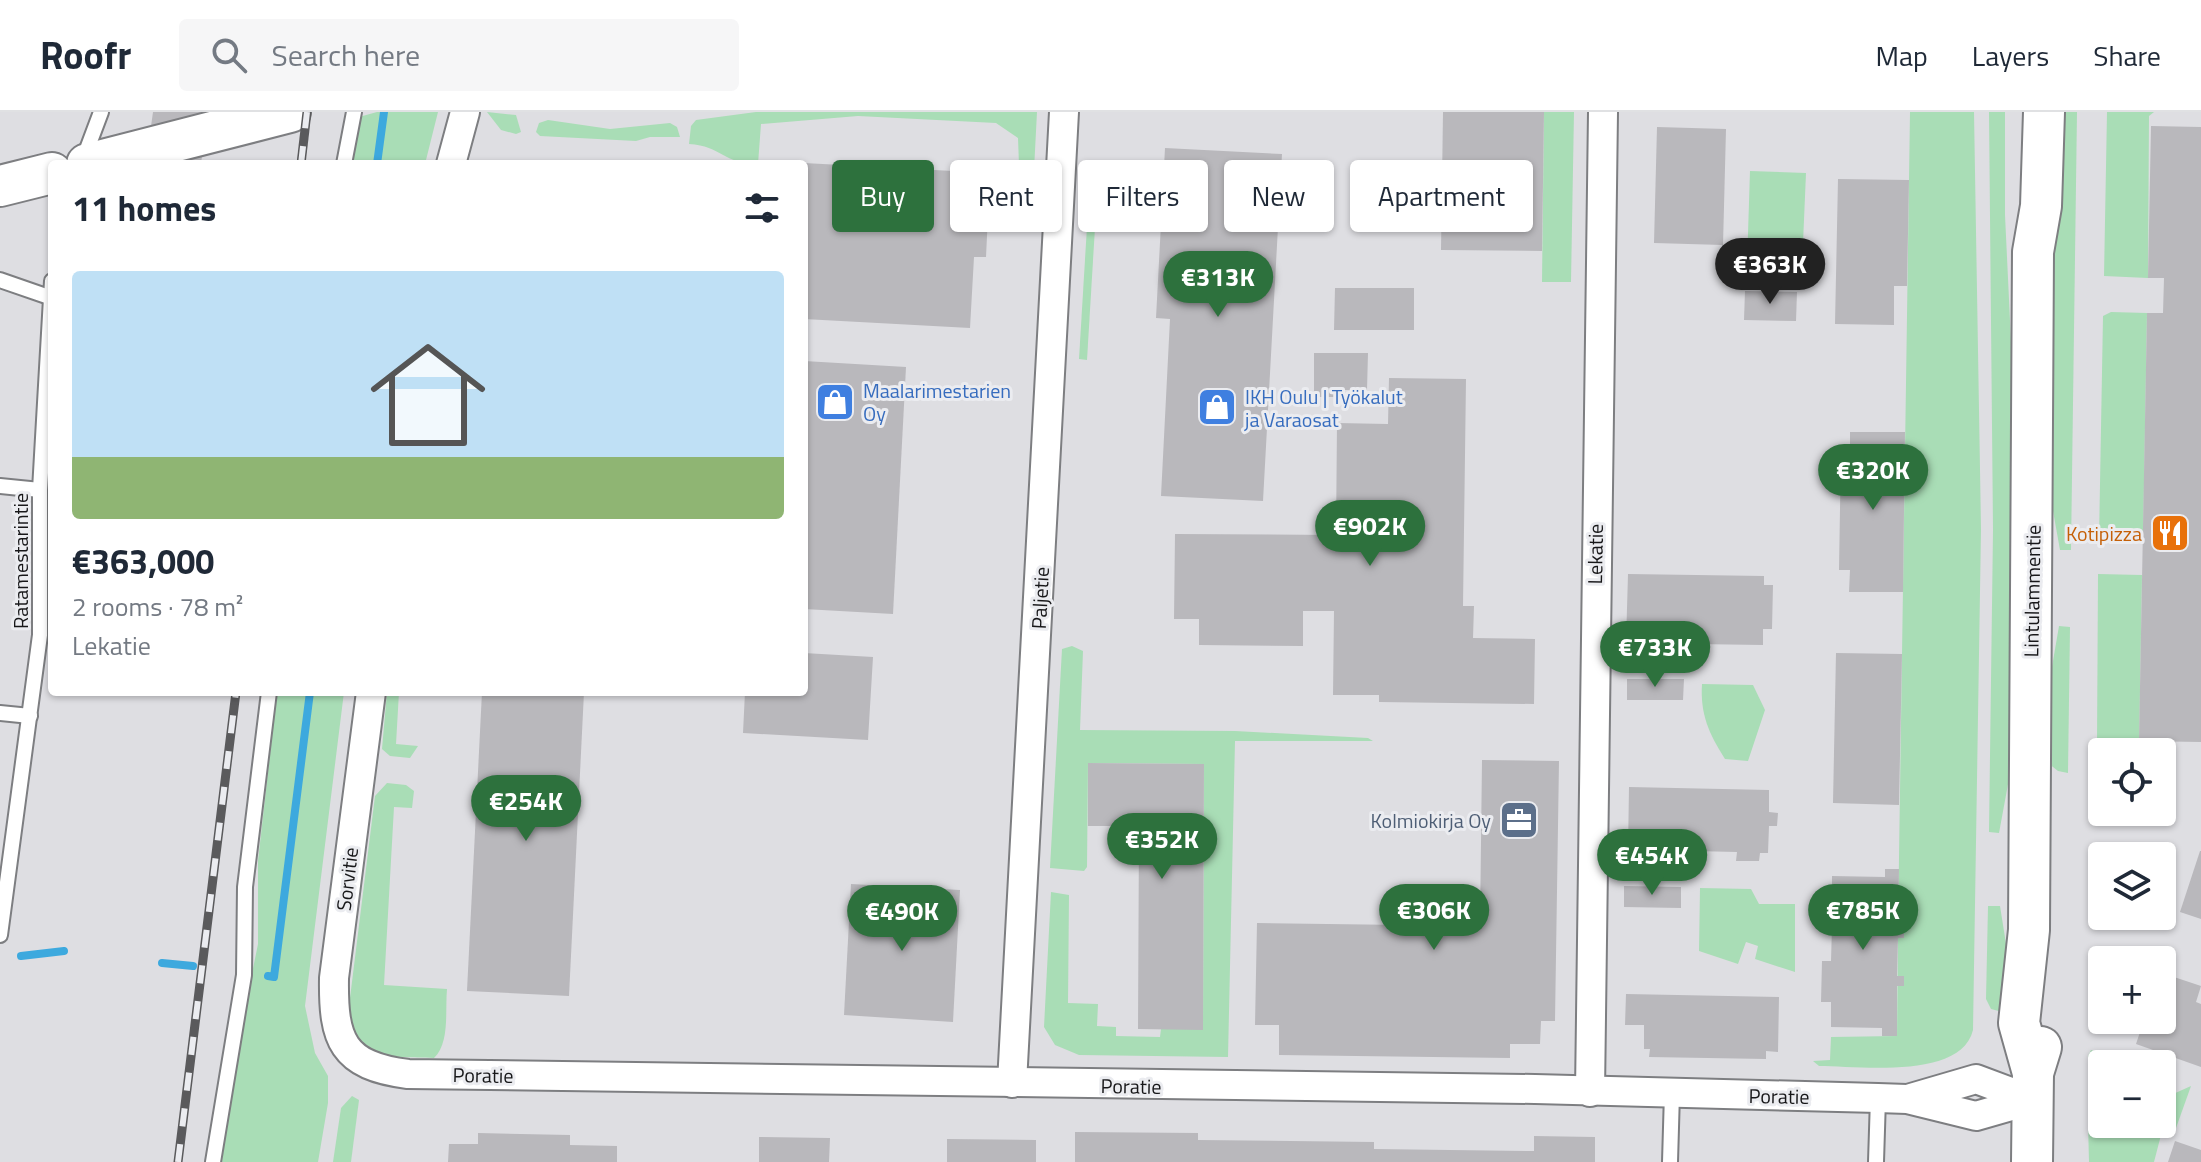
<!DOCTYPE html>
<html lang="en">
<head>
<meta charset="utf-8">
<style>
  body { margin:0; font-family:"Titillium Web",sans-serif; background:#f6f6f7; color:#1f2937; height:100vh; display:flex; flex-direction:column; font-size:30px; white-space:nowrap }
  * { box-sizing:border-box; margin:0 }
  p { font-size:26px; color:#747a83 }
  .icon { flex:none; width:44px; height:44px; fill:none; stroke:currentColor; stroke-width:2; stroke-linecap:round; stroke-linejoin:round }
  .map { position:relative; flex:1; overflow:hidden }
  .details { position:absolute; left:48px; top:48px; width:760px; height:536px; display:flex; flex-direction:column; background:#fff; border-radius:8px; box-shadow:0 2px 6px #0004 }
  .details>* { flex:none }
  .hud { position:absolute; left:832px; top:48px; width:760px; height:72px; display:flex; gap:16px }
  .controls { position:absolute; left:2088px; top:626px; display:grid; gap:16px }
  .controls a { display:grid; place-items:center; width:88px; height:88px; border-radius:8px; background:#fff; box-shadow:0 2px 6px #0004; font-size:40px }
  .price { position:absolute; translate:-50% -68px; padding:0 18px; border-radius:28px; background:#2d713d; color:#fff; font-size:26px; line-height:52px; filter:drop-shadow(0 2px 4px #0008) }
  .price::after { content:''; position:absolute; left:50%; top:48px; width:24px; height:18px; margin-left:-12px; background:inherit; clip-path:polygon(0 0,100% 0,50% 100%) }
  .price.active { background:#222; color:#fff }
  ul { padding:0; list-style:none }
  li { display:grid; align-content:center; gap:16px; height:424px; padding:0 24px }
  li span { display:grid; place-items:center; height:248px; border-radius:8px; color:#555 }
  li>.icon { margin-inline-start:auto }
  span .icon { width:144px; height:144px; fill:#fffc; stroke-width:1 }
  li b { font-size:34px }
  h2 { display:flex; justify-content:space-between; align-items:center; height:96px; padding:0 24px; font-size:34px }
  .pill { padding:0 28px; border-radius:8px; background:#fff; box-shadow:0 2px 6px #0004; font-size:28px; line-height:72px }
  .pill.active { background:#2d713d; color:#fff }
  header { display:flex; align-items:center; gap:48px; box-sizing:border-box; height:112px; padding:0 40px; background:#fff; border-bottom:2px solid #e0e1e3 }
  header strong { font-size:38px }
  nav { display:flex; gap:44px; margin-inline-start:auto; font-size:28px }
  .search { width:560px; height:72px; background:#f6f6f7; display:flex; align-items:center; gap:20px; box-sizing:border-box; padding:0 28px; border-radius:8px; color:#747a83; font-size:30px }
  .map>svg:first-child { display:block }
  .green { fill:#a9ddb6 }
  .lines { fill:none; stroke-linecap:round; stroke-linejoin:round }
  .stream { stroke:#3da9de; stroke-width:8 }
  .building { fill:#b9b8bc }
  .lane-casing { stroke:#7d7e81; stroke-width:18 }
  .street-casing { stroke:#7d7e81; stroke-width:32 }
  .secondary-casing { stroke:#7d7e81; stroke-width:44 }
  .lane { stroke:#fff; stroke-width:14 }
  .street { stroke:#fff; stroke-width:28 }
  .secondary { stroke:#fff; stroke-width:40 }
  .rail-casing { stroke:#5a5a5c; stroke-width:9 }
  .rail { stroke:#ebecf0; stroke-width:6; stroke-dasharray:18; stroke-linecap:butt }
  .labels { text-anchor:middle; dominant-baseline:central; stroke-width:6; stroke-linejoin:round; paint-order:stroke }
  .shop-label { font-size:20px; fill:#366cbe; stroke:#ebecf0; text-anchor:start }
  .food-label { font-size:20px; fill:#c56008; stroke:#ebecf0; text-anchor:end }
  .street-label { font-size:20px; fill:#171719; stroke:#ebecf0 }
  .service-label { font-size:20px; fill:#4e5e75; stroke:#ebecf0; text-anchor:end }
</style>
</head>
<body>
<header>
<strong>Roofr</strong>
<div class="search"><svg class="icon" aria-label="search" viewBox="0 0 24 24"><circle cx="10" cy="10" r="6"/><path d="M15 15l6 6"/></svg>Search here</div>
<nav><a>Map</a><a>Layers</a><a>Share</a></nav>
</header>
<div class="map">
<svg width="2201" height="1050" viewBox="0 0 2201 1050">
  <rect width="100%" height="100%" fill="#dedee2"/>
  <g class="green">
    <polygon points="377,0 438,0 425,52 350,52 359,5"/>
    <polygon points="487,0 516,3 521,20 516,22 501,18"/>
    <path d="M 756,0 L 1037,0 L 1034,58 L 1019,53 L 1018,26 L 996,11 L 858,4 L 761,12 L 758,52 C 723,52 722,34 689,32 L 691,14 L 696,8 Z"/>
    <polygon points="1544,0 1574,0 1571,170 1542,170"/>
    <path d="M 1910,0 L 1974,0 L 1981,417 L 1973,918 C 1961,968 1858,954 1819,954 L 1813,949 L 1830,948 L 1831,925 L 1897,924 L 1898,826 L 1904,816 L 1898,815 Z"/>
    <polygon points="1989,0 2005,0 2005,103 2013,272 2011,656 1999,721 1989,720 1993,418"/>
    <polygon points="2056,0 2077,0 2071,438 2060,438 2048,371"/>
    <polygon points="2107,0 2154,0 2149,4 2148,166 2104,164"/>
    <polygon points="548,8 610,17 670,11 677,15 680,25 650,25 636,29 540,24 536,20 539,11"/>
    <polygon points="1091,48 1099,49 1087,248 1079,247"/>
    <polygon points="1750,59 1806,61 1802,155 1747,153"/>
    <polygon points="2111,200 2147,201 2143,429 2099,428 2103,204"/>
    <polygon points="2098,462 2142,463 2139,636 2099,635 2097,632"/>
    <polygon points="2059,514 2070,515 2068,661 2058,659 2048,651 2047,584"/>
    <polygon points="1072,534 1083,539 1080,618 1235,619 1368,626 1373,629 1235,629 1228,945 1079,943 1055,933 1044,915 1051,780 1069,783 1068,891 1098,892 1097,914 1116,915 1116,924 1160,925 1161,917 1203,917 1204,652 1088,651 1087,755 1084,759 1050,756 1062,537"/>
    <path d="M 1702,572 L 1753,573 L 1765,598 L 1748,649 L 1725,647 C 1709,622 1700,602 1702,572 Z"/>
    <polygon points="277,580 344,580 305,894 315,941 328,964 328,991 318,1050 222,1050 233,955 258,832 258,749"/>
    <polygon points="387,580 399,580 396,632 418,634 410,646 390,644 382,637"/>
    <path d="M 387,671 L 406,673 L 414,679 L 412,696 L 394,695 L 384,873 L 447,877 C 445,899 450,931 434,946 C 387,944 356,951 349,894 L 375,684 Z"/>
    <polygon points="1700,776 1751,777 1759,792 1795,792 1795,860 1755,847 1758,834 1746,830 1738,852 1699,839"/>
    <polygon points="1988,794 2000,794 2010,857 2010,902 1991,897 1986,887"/>
    <polygon points="2091,938 2131,950 2102,952 2102,991 2088,981 2088,944"/>
    <polygon points="2191,974 2176,1016 2162,1011 2162,987"/>
    <polygon points="352,984 359,988 351,1050 333,1050 341,996"/>
    <polygon points="2096,1002 2102,1003 2102,1012 2129,1012 2161,1023 2154,1050 2089,1050 2088,1011"/>
  </g>
  <g class="lines">
    <g class="stream">
      <polyline points="377,52 384,0"/>
      <polyline points="21,844 64,839"/>
      <polyline points="162,851 193,854"/>
      <polyline points="268,864 274,865 310,580"/>
    </g>
  </g>
  <g class="building">
    <polygon points="153,0 209,0 201,51 147,43"/>
    <polygon points="1443,0 1544,0 1542,139 1441,138"/>
    <polygon points="2151,14 2201,15 2201,630 2139,629 2147,201 2163,201 2164,166 2148,166"/>
    <polygon points="1657,15 1726,17 1723,133 1654,131"/>
    <polygon points="1165,36 1282,42 1263,389 1161,384 1170,207 1156,206"/>
    <polygon points="804,51 990,61 986,145 974,145 970,216 804,207"/>
    <polygon points="1838,67 1909,68 1907,174 1894,174 1894,213 1835,212"/>
    <polygon points="1335,176 1414,176 1414,218 1334,218"/>
    <polygon points="1745,179 1797,180 1796,209 1744,208"/>
    <polygon points="1314,241 1368,241 1367,278 1337,278 1337,285 1314,285"/>
    <polygon points="804,249 906,255 893,502 804,497"/>
    <polygon points="1389,266 1466,267 1463,494 1474,494 1473,526 1535,527 1534,592 1379,590 1379,583 1333,583 1334,499 1303,499 1303,534 1199,533 1199,507 1174,507 1175,422 1336,423 1337,311 1388,312"/>
    <polygon points="1850,320 1905,320 1903,480 1849,480 1850,458 1839,458 1841,336 1850,336"/>
    <polygon points="1628,462 1764,464 1764,473 1773,473 1772,517 1763,517 1763,533 1626,531"/>
    <polygon points="804,541 873,545 868,628 743,621 745,580 804,580"/>
    <polygon points="1836,541 1902,542 1899,693 1833,691"/>
    <polygon points="1627,567 1684,567 1683,588 1627,588"/>
    <polygon points="482,580 584,580 569,884 467,879"/>
    <polygon points="1482,648 1559,649 1555,909 1541,909 1540,932 1510,932 1510,946 1279,943 1279,913 1255,913 1257,811 1480,814"/>
    <polygon points="1088,651 1204,652 1203,918 1138,917 1139,714 1088,714"/>
    <polygon points="1629,675 1769,678 1769,700 1778,701 1777,714 1769,714 1768,741 1760,741 1759,749 1736,749 1737,740 1694,739 1694,749 1659,748 1659,738 1628,738"/>
    <polygon points="2200,739 2201,739 2201,807 2180,800"/>
    <polygon points="1885,757 1899,757 1898,815 1904,816 1904,826 1898,826 1897,864 1904,864 1904,874 1897,874 1897,924 1882,924 1882,916 1831,915 1831,890 1821,890 1822,849 1831,849 1832,815 1822,815 1823,781 1832,781 1832,764 1885,765"/>
    <polygon points="851,772 960,778 953,910 844,903"/>
    <polygon points="1624,774 1681,775 1681,796 1624,795"/>
    <polygon points="2162,861 2201,874 2196,890 2201,892 2201,955 2136,932 2144,908 2162,908"/>
    <polygon points="1626,882 1779,885 1778,940 1766,939 1766,947 1649,945 1650,937 1644,937 1644,913 1625,913"/>
    <polygon points="1075,1020 1198,1021 1198,1028 1374,1030 1374,1037 1534,1039 1534,1024 1595,1025 1595,1050 1075,1050"/>
    <polygon points="478,1021 570,1023 570,1033 617,1034 617,1050 448,1050 449,1032 478,1032"/>
    <polygon points="759,1025 830,1026 829,1050 759,1050"/>
    <polygon points="947,1027 1036,1028 1036,1050 947,1050"/>
    <polygon points="2175,1029 2201,1038 2201,1050 2168,1050"/>
  </g>
  <g class="lines">
    <g class="lane-casing">
      <g id="lane">
        <polyline points="83,48 101,0"/>
        <polyline points="344,52 354,0"/>
        <polyline points="0,168 49,185"/>
        <polyline points="0,374 40,378"/>
        <polyline points="0,601 30,604"/>
        <polyline points="0,823 40,523 40,378 52,169"/>
        <polyline points="213,1050 244,863 245,775 269,580"/>
        <polyline points="1670,1050 1672,981"/>
        <polyline points="1876,1050 1878,986"/>
      </g>
    </g>
    <g class="street-casing">
      <g id="street">
        <polyline points="451,52 465,0"/>
        <path d="M 371,580 L 334,866 C 333,928 342,954 408,962 L 1535,977 L 1878,986 L 1907,987 L 1976,1004 L 2032,988"/>
        <polyline points="1012,971 1064,0"/>
        <polyline points="1590,980 1603,0"/>
        <polyline points="1911,986 1976,967 2032,988"/>
      </g>
    </g>
    <g class="secondary-casing">
      <g id="secondary">
        <polyline points="87,52 290,0"/>
        <polyline points="0,74 52,61"/>
        <polyline points="2033,961 2019,911 2029,818 2033,140 2041,94 2044,0"/>
        <polyline points="2032,1050 2033,961 2041,935"/>
      </g>
    </g>
    <use href="#lane" class="lane"/>
    <use href="#street" class="street"/>
    <use href="#secondary" class="secondary"/>
    <g class="rail-casing">
      <g id="rail">
        <polyline points="301,52 307,0"/>
        <polyline points="178,1050 236,580"/>
      </g>
    </g>
    <use href="#rail" class="rail"/>
  </g>
  <defs>
    <g id="shop-square" transform="scale(2)"><rect x="-9" y="-9" width="18" height="18" rx="4" fill="#3f7fe0" stroke="#ebecf0"/><path d="M-5-2.5h2.3a2.7 3.5 0 0 1 5.4 0H5L5.5 6h-11ZM-1.5-2.5h3a1.5 2.3 0 0 0-3 0Z" fill="#fff"/></g>
    <g id="restaurant-square" transform="scale(2)"><rect x="-9" y="-9" width="18" height="18" rx="4" fill="#e8710a" stroke="#ebecf0"/><path d="M-5-6h1v4h1v-4h1v4h1v-4h1v5L-1.5 .5V6h-2V.5L-5-1ZM5-6V6H3V1.5H1.5Q1.5-4 5-6Z" fill="#fff"/></g>
    <g id="office-square" transform="scale(2)"><rect x="-9" y="-9" width="18" height="18" rx="4" fill="#5c6f8a" stroke="#ebecf0"/><path d="M-6-3h4V-5.5h4V-3h4V5H-6ZM-1-4.5V-3h2v-1.5ZM-6 0V1H6V0Z" fill="#fff"/></g>
  </defs>
  <g fill-rule="evenodd">
    <use href="#shop-square" x="835" y="290"/>
    <use href="#shop-square" x="1217" y="295"/>
    <use href="#restaurant-square" x="2170" y="421"/>
    <use href="#office-square" x="1519" y="708"/>
  </g>
  <g class="labels">
    <g class="shop-label">
      <text x="863" y="278">Maalarimestarien<tspan x="863" dy="23">Oy</tspan></text>
      <text x="1245" y="284">IKH Oulu | Työkalut<tspan x="1245" dy="23">ja Varaosat</tspan></text>
    </g>
    <g class="food-label">
      <text x="2142" y="421">Kotipizza</text>
    </g>
    <g class="street-label">
      <text transform="translate(1595 442) rotate(-89)">Lekatie</text>
      <text transform="translate(20 449) rotate(-90)">Ratamestarintie</text>
      <text transform="translate(2032 479) rotate(-89)">Lintulammentie</text>
      <text transform="translate(1040 486) rotate(-87)">Paljetie</text>
      <text transform="translate(347 767) rotate(-83)">Sorvitie</text>
      <text transform="translate(483 963) rotate(1)">Poratie</text>
      <text transform="translate(1131 974) rotate(1)">Poratie</text>
      <text transform="translate(1779 984) rotate(1)">Poratie</text>
    </g>
    <g class="service-label">
      <text x="1491" y="708">Kolmiokirja Oy</text>
    </g>
  </g>
</svg>
<div class="controls">
<a><svg class="icon" aria-label="locate" viewBox="0 0 24 24"><circle cx="12" cy="12" r="6"/><path d="M12 2v4M12 18v4M2 12h4M18 12h4"/></svg></a>
<a><svg class="icon" aria-label="layers" viewBox="0 0 24 24"><path d="M12 4l9 5-9 5-9-5zM3 14l9 5 9-5"/></svg></a>
<a>+</a>
<a>−</a>
</div>
<b class="price active" style="left:1770px;top:194px">€363K</b>
<b class="price" style="left:1218px;top:207px">€313K</b>
<b class="price" style="left:1873px;top:400px">€320K</b>
<b class="price" style="left:1370px;top:456px">€902K</b>
<b class="price" style="left:1655px;top:577px">€733K</b>
<b class="price" style="left:526px;top:731px">€254K</b>
<b class="price" style="left:1162px;top:769px">€352K</b>
<b class="price" style="left:1652px;top:785px">€454K</b>
<b class="price" style="left:1434px;top:840px">€306K</b>
<b class="price" style="left:1863px;top:840px">€785K</b>
<b class="price" style="left:902px;top:841px">€490K</b>
<div class="hud">
<a class="pill active">Buy</a>
<a class="pill">Rent</a>
<a class="pill">Filters</a>
<a class="pill">New</a>
<a class="pill">Apartment</a>
</div>
<section class="details">
<h2>11 homes<svg class="icon" aria-label="filters" viewBox="0 0 24 24"><path d="M4 7h16M4 17h16"/><circle cx="9" cy="7" r="2"/><circle cx="15" cy="17" r="2"/></svg></h2>
<ul>
<li><span style="background:linear-gradient(#bfe0f5 75%,#8fb573 0)"><svg class="icon" aria-label="home" viewBox="0 0 24 24"><path d="M3 11l9-7 9 7M6 9v11h12V9"/></svg></span><div><b>€363,000</b><p>2 rooms · 78 m²</p><p>Lekatie</p></div></li>
</ul>
</section>
</div>
</body>
</html>
